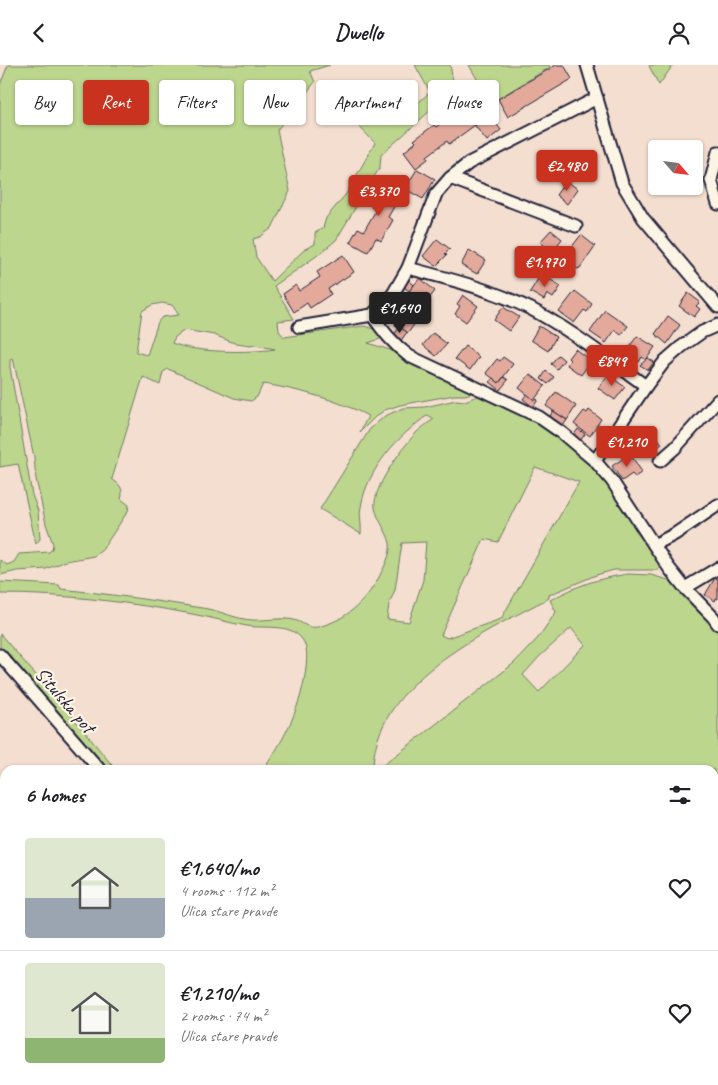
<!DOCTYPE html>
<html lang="en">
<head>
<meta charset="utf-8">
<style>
  body { margin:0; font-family:Caveat,sans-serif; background:#f6f6f6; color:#202124; height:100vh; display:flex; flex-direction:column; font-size:19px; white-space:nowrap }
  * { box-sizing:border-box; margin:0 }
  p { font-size:16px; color:#757577 }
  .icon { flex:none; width:28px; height:28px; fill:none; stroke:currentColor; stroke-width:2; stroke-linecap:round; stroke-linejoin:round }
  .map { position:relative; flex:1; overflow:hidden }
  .details { position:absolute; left:0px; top:700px; width:719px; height:320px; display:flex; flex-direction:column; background:#fff; border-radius:15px 15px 0 0; box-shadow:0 1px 4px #0004 }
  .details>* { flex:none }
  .guide { position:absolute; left:15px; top:15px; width:689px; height:45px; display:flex; gap:10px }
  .needle { width:32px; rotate:118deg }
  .buttons { position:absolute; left:648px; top:75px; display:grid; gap:10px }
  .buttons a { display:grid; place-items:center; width:55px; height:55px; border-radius:5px; background:#fff; box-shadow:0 1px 4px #0004; font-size:25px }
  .price { position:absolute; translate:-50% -42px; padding:0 11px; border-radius:5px; background:#c8321e; color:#fff; font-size:16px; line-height:32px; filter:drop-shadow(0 1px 2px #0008) }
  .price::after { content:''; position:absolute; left:50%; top:30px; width:15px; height:11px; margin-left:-8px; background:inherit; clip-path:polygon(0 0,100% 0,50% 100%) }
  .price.on { background:#222; color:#fff }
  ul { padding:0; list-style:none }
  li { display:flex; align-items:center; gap:15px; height:125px; padding:0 25px }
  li+li { border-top:1px solid #e0e0e0 }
  li span { display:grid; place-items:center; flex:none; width:140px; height:100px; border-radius:5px; color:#555 }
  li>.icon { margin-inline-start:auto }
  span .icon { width:60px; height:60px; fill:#fffc; stroke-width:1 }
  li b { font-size:21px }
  h2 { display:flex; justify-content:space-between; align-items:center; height:60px; padding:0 25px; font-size:21px }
  .pill { padding:0 18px; border-radius:5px; background:#fff; box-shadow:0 1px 4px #0004; font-size:18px; line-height:45px }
  .pill.on { background:#c8321e; color:#fff }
  header { display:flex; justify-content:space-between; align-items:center; height:65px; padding:0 25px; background:#fff; font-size:22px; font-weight:700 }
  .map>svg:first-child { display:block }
  .green { fill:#bcd68e; stroke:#6f7c64; fill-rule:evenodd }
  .building { fill:#e3aa9c; stroke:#22223b }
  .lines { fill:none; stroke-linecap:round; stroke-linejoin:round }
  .minor-casing { stroke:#22223b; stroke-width:15 }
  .minor { stroke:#fcf5e5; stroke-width:11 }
  .labels { text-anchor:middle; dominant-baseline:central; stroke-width:4.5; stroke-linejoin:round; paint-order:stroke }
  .street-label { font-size:20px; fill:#22223b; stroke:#fcf5e5 }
</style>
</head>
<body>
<header><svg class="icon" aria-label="back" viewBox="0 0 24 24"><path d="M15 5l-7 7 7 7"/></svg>Dwello<svg class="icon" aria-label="person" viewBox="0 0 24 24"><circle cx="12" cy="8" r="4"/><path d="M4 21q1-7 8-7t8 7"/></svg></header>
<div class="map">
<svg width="718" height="1020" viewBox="0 0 718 1020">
  <rect width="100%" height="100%" fill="#f4decf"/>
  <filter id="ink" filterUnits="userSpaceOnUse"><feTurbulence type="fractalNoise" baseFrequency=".02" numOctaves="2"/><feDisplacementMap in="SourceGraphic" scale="10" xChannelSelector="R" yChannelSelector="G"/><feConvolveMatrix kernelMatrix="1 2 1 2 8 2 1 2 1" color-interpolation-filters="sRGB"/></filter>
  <g filter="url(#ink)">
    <g class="green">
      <path d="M 8,0 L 330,0 L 310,6 L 315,17 L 277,65 L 290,126 L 272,163 L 260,172 L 253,174 L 256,192 L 272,216 L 305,184 L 315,179 L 315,168 L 323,163 L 326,153 L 346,129 L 375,78 L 355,57 C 363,52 372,59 381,58 C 401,57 416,39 430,27 L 415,0 L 450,0 L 454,21 L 452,26 L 381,90 L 380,102 L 336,175 L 322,187 L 274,221 L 294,254 L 278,256 L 279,266 L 284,272 L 364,261 L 374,264 L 379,268 L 380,274 L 368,278 L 396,287 L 419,301 L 476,327 L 465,330 L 454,330 L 400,340 L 385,345 L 375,352 L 360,367 L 368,351 C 339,335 296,324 263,319 L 257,332 L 251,336 L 234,333 L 168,304 L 163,307 L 160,320 L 143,312 L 112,414 C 120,420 124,423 121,434 L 129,440 L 128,446 L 102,485 L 94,491 L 66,496 L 46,504 L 17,506 L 0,510 L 0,495 L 7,500 L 14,497 L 19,489 L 49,487 L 52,484 L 53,479 L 46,459 L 36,414 L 34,392 L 13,293 L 10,295 L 10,302 L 32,430 L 38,446 L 40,474 L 36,479 L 18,399 L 0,402 L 0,20 ZM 162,238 L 172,240 L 179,250 L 162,252 L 158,257 L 147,290 L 136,287 L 142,246 L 152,240 ZM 185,265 L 214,270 L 237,279 L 250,281 L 255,280 L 275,284 C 250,288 194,288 172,278 L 175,272 Z"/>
      <polygon points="469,0 549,0 550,2 491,38"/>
      <polygon points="650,0 673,0 659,20 649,1"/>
      <path d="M 482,329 L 540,356 L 581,390 L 602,410 L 632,456 L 638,469 L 660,499 L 658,505 L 614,505 L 596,510 L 549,530 L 549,533 C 484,567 373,618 373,705 L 263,705 C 285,674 302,640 306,602 C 307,592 308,581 301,573 C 289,558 264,564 247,561 C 229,558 210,552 192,549 C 129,537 64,529 0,529 L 0,517 L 59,520 L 61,524 C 110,529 159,536 208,544 C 223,547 236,554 252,555 C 265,556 280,552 294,555 C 303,557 307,564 318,562 C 346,555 364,538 378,514 C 383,504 392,489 390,478 C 387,466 378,456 375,443 C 372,423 402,383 416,368 C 421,363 428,358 434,354 L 428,350 C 398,371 367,404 361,442 C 359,450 362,460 361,469 L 320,444 L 370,364 L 385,351 L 403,343 L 425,342 L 456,335 L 465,336 ZM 535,402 L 579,417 L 501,554 L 447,573 L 441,570 L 484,474 L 498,477 ZM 426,477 L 423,515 L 409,557 L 387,554 L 389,539 L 395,525 L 402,478 Z"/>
      <path d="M 628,509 L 651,510 L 675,517 L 718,565 L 718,1020 L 142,1020 L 142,1015 L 714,1015 L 714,705 L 377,705 L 513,599 L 538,573 L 556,547 L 550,535 C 579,520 595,514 628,509 ZM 571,563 L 585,580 L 539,627 L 523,610 L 539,592 Z"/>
      <polygon points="0,569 71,650 116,705 103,705 0,587"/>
      <polygon points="5,968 5,1015 24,1015 16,1020 0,1020 0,970"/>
    </g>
    <g class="building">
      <polygon points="556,0 564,0 572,14 508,52 498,34"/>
      <polygon points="462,43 475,60 449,79 447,76 427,91 428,94 416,103 404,87 416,77 414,75 434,60 436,62"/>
      <polygon points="488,48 501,65 487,76 475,61"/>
      <polygon points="417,104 435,114 423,134 405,124"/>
      <polygon points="387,114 404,125 388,152 393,155 381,176 376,173 368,187 350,177 358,163 364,166 376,145 371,142"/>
      <polygon points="566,116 578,124 567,139 556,130"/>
      <polygon points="551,165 562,174 552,187 540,177"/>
      <polygon points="581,170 595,181 580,203 577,204 563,193"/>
      <polygon points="437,174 450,184 445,189 447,190 436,201 423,191"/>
      <polygon points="469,185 486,195 477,209 461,200"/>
      <polygon points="343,190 354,207 328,224 331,229 310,243 307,238 294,247 283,229 296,220 299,226 320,212 317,207"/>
      <polygon points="541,209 561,221 553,233 547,229 544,235 530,227"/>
      <polygon points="420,213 435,226 425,239 409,226"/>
      <polygon points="409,215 414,220 409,226 404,222"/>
      <polygon points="575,226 592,239 587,247 584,245 574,258 559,247"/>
      <polygon points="688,228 700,237 696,241 700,244 694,252 679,241"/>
      <polygon points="463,230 478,241 466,257 455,249 460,241 457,239"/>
      <polygon points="503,242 519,252 509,266 494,255"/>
      <polygon points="398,245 416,257 408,268 395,260 396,258 391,254"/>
      <polygon points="605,245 628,261 621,270 615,265 606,278 590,267"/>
      <polygon points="668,251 680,260 667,279 655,269"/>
      <polygon points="539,261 556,272 548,286 531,275"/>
      <polygon points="399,263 401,263 407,267 400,277 393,271"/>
      <polygon points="433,268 447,279 436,291 423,280"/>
      <polygon points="637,271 655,282 646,295 642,292 639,297 626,287"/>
      <polygon points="465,281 479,292 470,305 455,294"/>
      <polygon points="575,284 591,296 581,310 567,300 570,295 568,293"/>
      <polygon points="558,290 564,295 557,304 551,299"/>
      <polygon points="503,292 513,299 499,318 486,308 497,294 500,296"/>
      <polygon points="648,293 654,297 648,305 640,300"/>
      <polygon points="546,306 554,312 548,319 541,314"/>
      <polygon points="530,309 545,321 534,335 519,323"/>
      <polygon points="608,310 625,322 615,335 598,323"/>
      <polygon points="504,312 508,315 500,325 490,317 493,313 499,318"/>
      <polygon points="556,327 576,341 567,355 546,341"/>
      <polygon points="527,329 534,335 536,334 538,335 533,342 523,334"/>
      <polygon points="589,345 601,354 590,371 574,359 584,346 587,348"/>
      <polygon points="553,346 567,355 563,361 550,351"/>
      <polygon points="651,363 662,379 646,391 634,375"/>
      <polygon points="578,364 585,369 580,376 573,371"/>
      <polygon points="630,389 642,407 635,412 632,409 622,416 612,401"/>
      <polygon points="715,513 718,514 718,534 716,533 715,536 705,530"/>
    </g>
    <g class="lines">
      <g class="minor-casing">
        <g id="minor">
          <polyline points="587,0 622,118 643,153 718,242"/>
          <polyline points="718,87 711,115 718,139"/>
          <polyline points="450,113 576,161"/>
          <path d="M 408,203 C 450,214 493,225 531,244 C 571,265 609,295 646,321"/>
          <path d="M 372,250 C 383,266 393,279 409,291 L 539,352 L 562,368 L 595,396 L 612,416 L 669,503 L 685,523 L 713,552 L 718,559"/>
          <polyline points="299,262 372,250 393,229 408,203 436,129 450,113 469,98 597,33"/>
          <polyline points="595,396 646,321 665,296 681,282 702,267 718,260"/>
          <polyline points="660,396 675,383 718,335"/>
          <polyline points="654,480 675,469 718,440"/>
          <polyline points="685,523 718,503"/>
          <polyline points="0,590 100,705"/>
        </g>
      </g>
      <use href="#minor" class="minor"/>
    </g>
  </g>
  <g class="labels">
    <g class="street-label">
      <text transform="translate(65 635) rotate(49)">Situlska pot</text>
    </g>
  </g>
</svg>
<div class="buttons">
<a><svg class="needle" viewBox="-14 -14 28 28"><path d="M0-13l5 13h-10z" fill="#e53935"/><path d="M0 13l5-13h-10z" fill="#757577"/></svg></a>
</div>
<b class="price" style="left:567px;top:127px">€2,480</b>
<b class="price" style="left:379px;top:152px">€3,370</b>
<b class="price" style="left:545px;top:223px">€1,970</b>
<b class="price on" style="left:400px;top:269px">€1,640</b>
<b class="price" style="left:612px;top:322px">€849</b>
<b class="price" style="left:627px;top:403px">€1,210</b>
<div class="guide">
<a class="pill">Buy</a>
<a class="pill on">Rent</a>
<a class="pill">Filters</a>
<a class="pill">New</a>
<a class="pill">Apartment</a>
<a class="pill">House</a>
</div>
<section class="details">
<h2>6 homes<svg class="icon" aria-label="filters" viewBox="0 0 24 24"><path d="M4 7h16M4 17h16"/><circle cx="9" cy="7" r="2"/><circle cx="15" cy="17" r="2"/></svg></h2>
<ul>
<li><span style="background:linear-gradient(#dfe7d0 60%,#9aa5b1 0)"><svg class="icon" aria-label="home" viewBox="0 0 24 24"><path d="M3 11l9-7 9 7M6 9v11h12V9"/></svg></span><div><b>€1,640/mo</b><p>4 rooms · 112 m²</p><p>Ulica stare pravde</p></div><svg class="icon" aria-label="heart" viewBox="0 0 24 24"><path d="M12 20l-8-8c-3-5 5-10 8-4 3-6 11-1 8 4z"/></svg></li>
<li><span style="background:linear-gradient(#dfe7d0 75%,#8fb573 0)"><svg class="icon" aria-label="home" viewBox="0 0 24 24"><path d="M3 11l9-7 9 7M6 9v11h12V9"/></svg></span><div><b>€1,210/mo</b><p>2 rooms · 74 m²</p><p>Ulica stare pravde</p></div><svg class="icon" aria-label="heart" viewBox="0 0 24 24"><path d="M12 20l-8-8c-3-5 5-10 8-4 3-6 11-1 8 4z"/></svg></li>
</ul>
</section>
</div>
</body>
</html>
